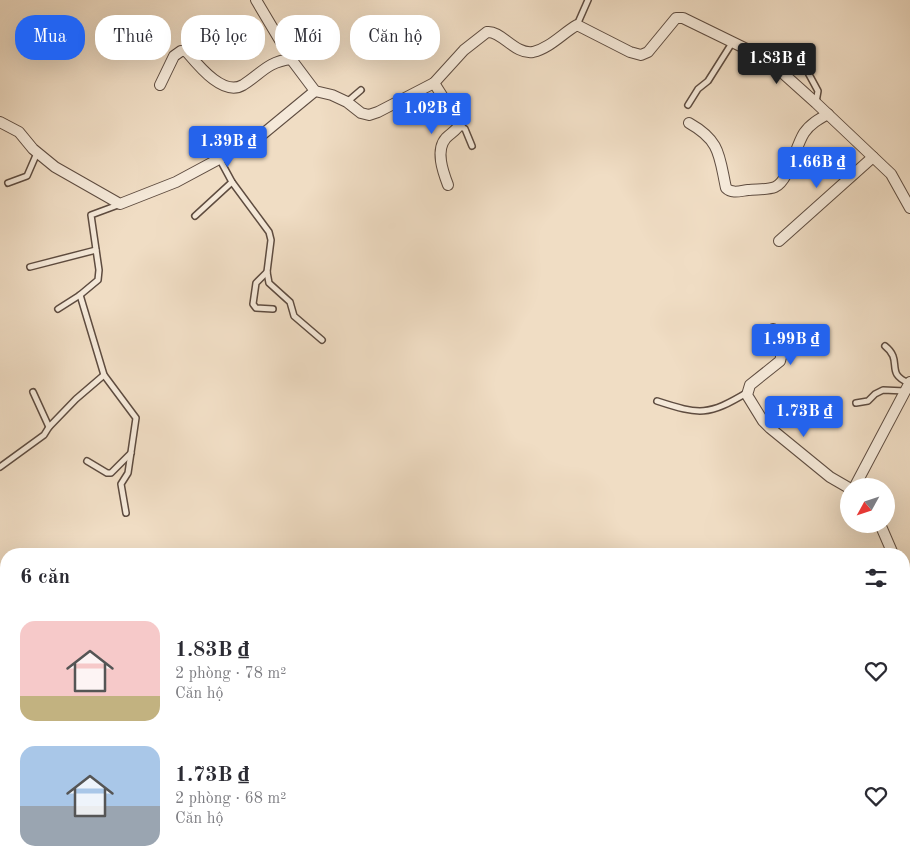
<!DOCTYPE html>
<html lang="vi">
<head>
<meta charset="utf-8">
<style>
  body { margin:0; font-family:"Old Standard TT",serif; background:#f2f2f3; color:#2b2b33; height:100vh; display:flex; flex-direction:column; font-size:19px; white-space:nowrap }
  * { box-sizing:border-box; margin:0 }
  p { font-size:16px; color:#7c7c81 }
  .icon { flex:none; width:28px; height:28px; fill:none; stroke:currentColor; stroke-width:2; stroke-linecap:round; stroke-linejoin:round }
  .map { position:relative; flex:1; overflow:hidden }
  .sheet { position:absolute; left:0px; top:548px; width:910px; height:321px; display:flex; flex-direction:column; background:#fff; border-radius:20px 20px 0 0; box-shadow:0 5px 20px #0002 }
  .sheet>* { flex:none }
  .banner { position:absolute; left:15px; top:15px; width:500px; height:45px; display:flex; gap:10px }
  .needle { width:32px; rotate:230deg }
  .controls { position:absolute; left:840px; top:478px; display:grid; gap:10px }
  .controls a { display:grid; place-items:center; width:55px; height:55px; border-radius:50%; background:#fff; box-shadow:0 5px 20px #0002; font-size:25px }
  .price { position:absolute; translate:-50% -42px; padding:0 11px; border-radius:5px; background:#2563eb; color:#fff; font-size:16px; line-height:32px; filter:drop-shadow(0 1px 2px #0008) }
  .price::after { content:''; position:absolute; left:50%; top:30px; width:15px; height:11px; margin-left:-8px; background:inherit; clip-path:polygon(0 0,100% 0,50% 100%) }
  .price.on { background:#222; color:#fff }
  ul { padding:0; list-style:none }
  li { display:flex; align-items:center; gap:15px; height:125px; padding:0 20px }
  li span { display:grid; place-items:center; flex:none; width:140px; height:100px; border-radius:15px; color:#555 }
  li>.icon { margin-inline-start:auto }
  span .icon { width:60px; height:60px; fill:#fffc; stroke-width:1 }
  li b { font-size:21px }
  h2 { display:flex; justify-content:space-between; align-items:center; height:60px; padding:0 20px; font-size:21px }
  .chip { padding:0 18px; border-radius:20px; background:#fff; box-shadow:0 5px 20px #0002; font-size:18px; line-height:45px }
  .chip.on { background:#2563eb; color:#fff }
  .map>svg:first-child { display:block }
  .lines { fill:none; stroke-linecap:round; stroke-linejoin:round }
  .service-casing { stroke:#5e4c40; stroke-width:8 }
  .minor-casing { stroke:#5e4c40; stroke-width:12 }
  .service { stroke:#f5e9d9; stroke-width:5 }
  .minor { stroke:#f5e9d9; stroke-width:10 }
</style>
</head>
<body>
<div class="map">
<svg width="910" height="868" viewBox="0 0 910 868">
  <rect width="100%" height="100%" fill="#f0ddc4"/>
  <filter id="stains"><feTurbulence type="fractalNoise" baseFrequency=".004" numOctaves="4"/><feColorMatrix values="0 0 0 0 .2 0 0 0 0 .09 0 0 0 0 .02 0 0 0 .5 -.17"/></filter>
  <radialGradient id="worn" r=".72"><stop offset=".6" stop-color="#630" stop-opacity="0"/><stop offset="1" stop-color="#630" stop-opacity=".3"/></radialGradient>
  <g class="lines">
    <g class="service-casing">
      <g id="service">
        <polyline points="577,25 588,0"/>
        <polyline points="805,67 818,91 816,102"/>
        <polyline points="347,102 361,90"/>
        <polyline points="688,105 698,89 708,81 732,43"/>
        <polyline points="460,126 465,129 472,146"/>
        <polyline points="219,158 232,182 269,232 271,240 267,272 269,283 290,302 294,316 322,340"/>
        <polyline points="8,183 27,176 37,153"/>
        <polyline points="195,216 232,182"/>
        <polyline points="30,267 96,250"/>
        <polyline points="267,272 256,283 253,304 256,308 273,309"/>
        <polyline points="80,295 104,375 136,418 128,473 121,484 126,513"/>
        <polyline points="58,309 80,295 98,280 99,270 91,215 118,205"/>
        <path d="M 885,346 C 904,361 884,373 909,383"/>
        <polyline points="33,392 49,427 76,399 104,375"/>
        <path d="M 657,401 C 700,415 708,416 748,392"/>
        <polyline points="856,403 868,401 875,394 883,390 905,391"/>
        <polyline points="87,461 107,473 111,473 131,453"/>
        <polyline points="0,467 44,435 49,427"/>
        <polyline points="904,837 910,846"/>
        <polyline points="332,868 338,862"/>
      </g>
    </g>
    <g class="minor-casing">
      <g id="minor">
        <path d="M 256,0 L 291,59 L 315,91 L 332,95 L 347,102 L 361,113 L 369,115 L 378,112 L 434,83 L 464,50 L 487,32 C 501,30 515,55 533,52 C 550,48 563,33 577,25 L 630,52 L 641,55 L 648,52 L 676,18 L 683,18 L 767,59 L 816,103 L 891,174 L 910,208"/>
        <path d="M 434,83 L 460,124 C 457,130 451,133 446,138 C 435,150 443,172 448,185"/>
        <path d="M 160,85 L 174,56 L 181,51 L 186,51 C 198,65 223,97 243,85 C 262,73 267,62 291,59"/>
        <polyline points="0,122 19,132 33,149 55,167 120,204 176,182 258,138 315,91"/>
        <path d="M 689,123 C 721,141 719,156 726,188 C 732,194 740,191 748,190 C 756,189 768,190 775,187 C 789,181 795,147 804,133 C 810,124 819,119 828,114"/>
        <polyline points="779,241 873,157"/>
        <path d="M 773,329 C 777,339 784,350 780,361 L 750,385 L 747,395 L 763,421 L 770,428 L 830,477 L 849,488"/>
        <polyline points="855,486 910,382"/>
        <polyline points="880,524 893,554"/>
        <polyline points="904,581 910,581"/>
        <polyline points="0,837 6,836"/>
        <polyline points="53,862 57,868"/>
        <polyline points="855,862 859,868"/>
      </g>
    </g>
    <use href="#service" class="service"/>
    <use href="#minor" class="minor"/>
  </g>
  <rect width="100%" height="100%" filter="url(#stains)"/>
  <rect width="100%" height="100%" fill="url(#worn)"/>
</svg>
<div class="controls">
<a><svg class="needle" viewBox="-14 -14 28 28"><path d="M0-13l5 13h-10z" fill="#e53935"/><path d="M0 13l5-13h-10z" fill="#7c7c81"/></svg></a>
</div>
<b class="price on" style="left:777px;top:85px">1.83B ₫</b>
<b class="price" style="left:432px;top:135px">1.02B ₫</b>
<b class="price" style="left:228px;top:168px">1.39B ₫</b>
<b class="price" style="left:817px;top:189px">1.66B ₫</b>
<b class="price" style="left:791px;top:366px">1.99B ₫</b>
<b class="price" style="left:804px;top:438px">1.73B ₫</b>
<div class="banner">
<a class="chip on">Mua</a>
<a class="chip">Thuê</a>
<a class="chip">Bộ lọc</a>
<a class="chip">Mới</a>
<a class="chip">Căn hộ</a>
</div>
<section class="sheet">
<h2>6 căn<svg class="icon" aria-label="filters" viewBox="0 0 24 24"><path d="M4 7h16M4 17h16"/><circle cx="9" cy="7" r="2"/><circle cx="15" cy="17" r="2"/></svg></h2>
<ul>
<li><span style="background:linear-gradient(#f6c9c9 75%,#c2b280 0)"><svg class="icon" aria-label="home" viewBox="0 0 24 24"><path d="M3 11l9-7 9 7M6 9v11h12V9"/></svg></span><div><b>1.83B ₫</b><p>2 phòng · 78 m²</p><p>Căn hộ</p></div><svg class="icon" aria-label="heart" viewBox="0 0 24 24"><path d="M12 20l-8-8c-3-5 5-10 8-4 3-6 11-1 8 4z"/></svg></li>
<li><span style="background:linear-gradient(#a9c7e8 60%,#9aa5b1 0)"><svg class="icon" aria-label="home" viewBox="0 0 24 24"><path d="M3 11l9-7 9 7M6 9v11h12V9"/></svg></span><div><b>1.73B ₫</b><p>2 phòng · 68 m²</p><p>Căn hộ</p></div><svg class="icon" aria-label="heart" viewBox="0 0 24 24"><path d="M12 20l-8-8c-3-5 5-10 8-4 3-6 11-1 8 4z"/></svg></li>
</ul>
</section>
</div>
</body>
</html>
